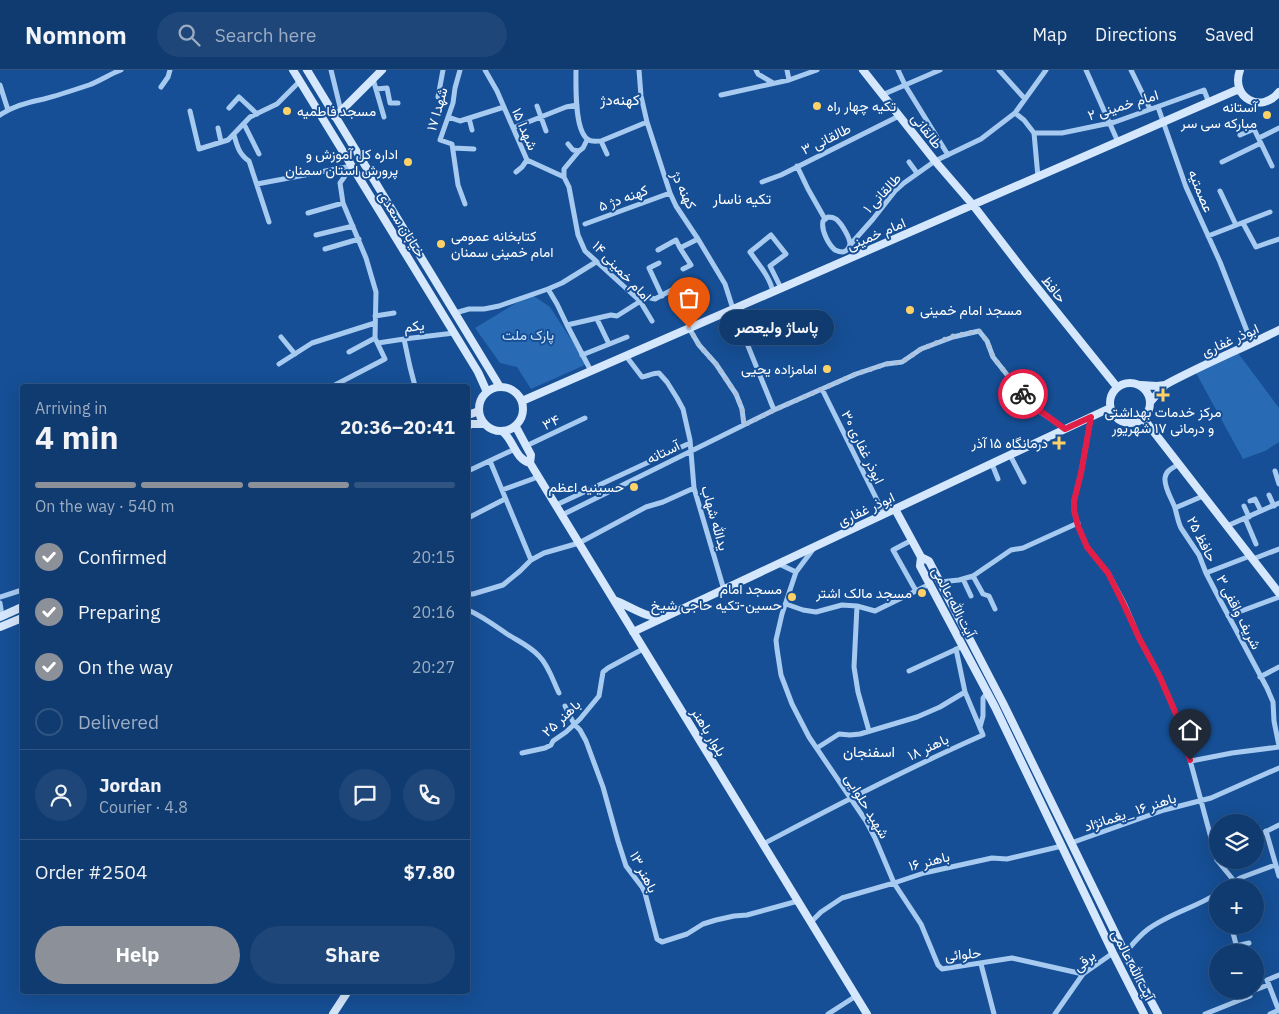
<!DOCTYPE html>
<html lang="en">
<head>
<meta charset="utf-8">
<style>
  :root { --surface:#103b70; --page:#1e4678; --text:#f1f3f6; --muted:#9cadc3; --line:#305583; --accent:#8c9099 }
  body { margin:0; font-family:"IBM Plex Sans",Vazirmatn,sans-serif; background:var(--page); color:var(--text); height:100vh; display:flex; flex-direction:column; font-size:19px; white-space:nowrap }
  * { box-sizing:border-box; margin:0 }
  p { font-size:16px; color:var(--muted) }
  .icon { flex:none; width:28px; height:28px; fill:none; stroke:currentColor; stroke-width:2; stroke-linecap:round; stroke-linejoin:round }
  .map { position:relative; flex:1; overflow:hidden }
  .panel { position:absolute; left:20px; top:314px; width:450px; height:610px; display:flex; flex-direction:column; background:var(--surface); border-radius:5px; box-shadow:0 5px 20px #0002,0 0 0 1px var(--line) }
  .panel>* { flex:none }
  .buttons { position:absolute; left:1209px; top:744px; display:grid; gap:10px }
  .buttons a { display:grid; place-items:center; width:55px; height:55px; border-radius:50%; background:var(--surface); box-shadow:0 5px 20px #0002,0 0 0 1px var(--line); font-size:25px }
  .pin { position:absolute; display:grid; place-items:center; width:42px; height:42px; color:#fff; margin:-51px -21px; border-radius:50% 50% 50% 0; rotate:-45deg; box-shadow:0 0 5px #0007 }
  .pin .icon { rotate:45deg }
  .courier { position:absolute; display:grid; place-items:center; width:50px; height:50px; margin:-25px; border:4px solid #e11d48; border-radius:50%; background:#fff; color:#222; box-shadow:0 1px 6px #0007 }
  .bubble { position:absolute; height:35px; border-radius:18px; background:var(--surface); box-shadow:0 5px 20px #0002,0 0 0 1px var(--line); font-size:16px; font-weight:700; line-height:35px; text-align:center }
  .summary em { font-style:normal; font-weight:700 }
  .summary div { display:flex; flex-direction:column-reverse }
  .summary { display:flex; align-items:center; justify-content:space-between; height:85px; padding:0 15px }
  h1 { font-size:32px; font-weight:700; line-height:38px }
  .bar { display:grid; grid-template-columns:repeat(4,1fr); gap:8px 5px; align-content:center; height:60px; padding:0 15px }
  .bar i { height:6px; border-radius:4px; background:var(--line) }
  .bar .current { background:var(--accent) }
  .bar p { grid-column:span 4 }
  .line { display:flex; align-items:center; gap:12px; padding:0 15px; border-top:1px solid var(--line) }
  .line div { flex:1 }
  .round { display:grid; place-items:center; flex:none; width:52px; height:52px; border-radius:26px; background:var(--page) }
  ol { padding:0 15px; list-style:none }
  li { display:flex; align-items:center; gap:15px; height:55px }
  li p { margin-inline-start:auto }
  li .icon { padding:5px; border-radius:50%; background:var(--accent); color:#fff; stroke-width:4 }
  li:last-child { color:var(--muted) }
  li i { width:28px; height:28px; border:2px solid var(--line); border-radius:50% }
  .action { display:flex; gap:10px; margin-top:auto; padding:10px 15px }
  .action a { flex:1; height:58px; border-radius:30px; background:var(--accent); color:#fff; font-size:20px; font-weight:700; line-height:58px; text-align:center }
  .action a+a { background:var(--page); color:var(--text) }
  header { display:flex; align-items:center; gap:30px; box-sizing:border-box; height:70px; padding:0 25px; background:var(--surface); border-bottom:1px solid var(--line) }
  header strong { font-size:24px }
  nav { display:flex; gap:28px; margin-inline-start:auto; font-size:18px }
  .search { width:350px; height:45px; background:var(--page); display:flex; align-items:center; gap:12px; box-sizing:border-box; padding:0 18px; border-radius:28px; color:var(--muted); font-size:19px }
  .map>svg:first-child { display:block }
  .green { fill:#296ab4 }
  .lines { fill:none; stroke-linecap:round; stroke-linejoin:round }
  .street { stroke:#a7caf1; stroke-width:5 }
  .secondary { stroke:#d5e7fc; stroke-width:8 }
  .done { stroke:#adc1da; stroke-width:5; stroke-dasharray:0 9 }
  .route { stroke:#e11d48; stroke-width:6 }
  .poi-dot { fill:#ffd167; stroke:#164f95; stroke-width:2 }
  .labels { text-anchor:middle; stroke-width:4; stroke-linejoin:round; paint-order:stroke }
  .street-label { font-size:14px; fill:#fff; stroke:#164f95 }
  .poi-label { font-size:14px; fill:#fff; stroke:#164f95; text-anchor:end }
  .park-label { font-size:14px; fill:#cee4fc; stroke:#164f95 }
  .neighbourhood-label { font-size:15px; fill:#fff; stroke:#164f95 }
</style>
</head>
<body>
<header>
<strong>Nomnom</strong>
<div class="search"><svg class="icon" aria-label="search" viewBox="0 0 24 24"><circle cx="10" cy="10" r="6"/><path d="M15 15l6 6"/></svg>Search here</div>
<nav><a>Map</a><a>Directions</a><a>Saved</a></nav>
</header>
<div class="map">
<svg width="1279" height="944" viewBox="0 0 1279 944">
  <rect width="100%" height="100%" fill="#164f95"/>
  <path class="green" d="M531,224L550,237L587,294L531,319L517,297L500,293L475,258Z
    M1238,283L1279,338V372L1265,381L1243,389L1196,303Z"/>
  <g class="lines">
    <path class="street" d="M331,0L341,41
      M460,0L455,18L453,33L440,70L452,74L458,115L465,134
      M485,0L497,21L527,90L564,107L569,117L578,165L585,181L640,231L652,251
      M576,0C576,15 574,63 589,70C592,72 597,71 601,71L647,52
      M639,0L641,26L647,52L670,123L676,136L698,169L725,214L733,239L774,340
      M756,0L758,4L773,13
      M787,0L789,10
      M898,0L905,15L948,85
      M999,0L1025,29
      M1086,0L1118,72
      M1131,0L1150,39
      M373,9L384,47
      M0,15L8,40
      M161,17L168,7L170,0
      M376,19L387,18L390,33H398
      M721,25L789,10L817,0
      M882,25L940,0
      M438,27L443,0
      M537,36L546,61
      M1158,37L1186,117L1220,192L1252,274
      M229,38L239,27L257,44
      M190,41L199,79L228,70L250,47L277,34L300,11
      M1015,43L1024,50L1034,63
      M0,45C13,36 28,32 44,29C59,25 74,20 89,15C100,11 110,4 121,0
      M448,47L460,51L504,37
      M469,48L472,60
      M244,54L259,84
      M218,58L221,72
      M513,58L566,37L577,35
      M1034,63H1062L1115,52L1204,20L1209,33
      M1034,63L1038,107
      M234,65C237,76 239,84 249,91L269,152
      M1240,65L1254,59L1272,96
      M1259,68L1279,58
      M601,71L607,84
      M568,74L573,80L579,81L583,78L587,70
      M453,78L474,79
      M909,92L917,103
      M1222,92L1261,73
      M797,96L808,119L825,149
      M516,102L522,97L527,90
      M564,107V99L579,81
      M762,112L781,105L899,46
      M257,114L352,96
      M1220,121L1236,155
      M308,143L343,133
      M828,147C832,147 833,147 836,149C841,153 853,171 849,177C848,180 846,181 843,182C841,182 837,181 835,180C828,174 821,160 823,151Z
      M1243,153L1256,177L1279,169
      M585,154L670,123
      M316,165L353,156
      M1208,166L1270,142
      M850,175L873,149L895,121L904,113L935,91L981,69L1015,43L1046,0
      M680,178L691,195L683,199
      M325,179L359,169
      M658,180L676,170L680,178L698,169
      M659,193L649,198L662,226
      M773,222C770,207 759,195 750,182L771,165L786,184L770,196L781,218
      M455,243L469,239H484L499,236L548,219
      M375,246L394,243
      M597,249L609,274
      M567,255L611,245L617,246L647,227L655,229L681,215
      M689,258L699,275L716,294L736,324L742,339L744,355
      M281,267L295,284
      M404,269L410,297L415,316
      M378,273L404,269L454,263
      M349,282L375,268
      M582,285L627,267
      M626,286L642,307C648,306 653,303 659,303L667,312L677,328L683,339L690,370L694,418L724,520
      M279,294L312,273L375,253
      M591,301L567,255L557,234L548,219L562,213L596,192
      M333,316L385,289L375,268L376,222L366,188L343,133L340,113L352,96
      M822,319L884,444
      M1091,347L1081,403L1074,431V440L1078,456L1087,477L1108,503L1125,535L1139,568L1159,605L1180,653L1217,790L1235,812
      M526,376L585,348
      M1010,385L1024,412
      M490,391L531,490
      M992,394L998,409
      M1179,394C1173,398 1166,400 1165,408C1164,418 1172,429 1175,438C1177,445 1178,452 1181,458L1199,485L1206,503L1220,530L1267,618L1273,632L1274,651L1279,676
      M468,401L515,379
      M1275,401L1279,414
      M502,420L538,407
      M1269,425L1274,436
      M1250,431L1255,429L1261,441
      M556,435L690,373
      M1244,436L1249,447
      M1175,438L1203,426
      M562,445L774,340L856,304L886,294L902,292L921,279L953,267L979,261L987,271L993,287L1024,326L1039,341L1065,359
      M468,448L505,429
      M1245,448L1256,474
      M1227,456L1279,433
      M912,470L893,480L916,521
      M814,478L796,502L782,544L776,570L777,579L781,605L792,634L809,667L866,751L875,768L894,813L921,854L938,895L942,899L1012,888L1083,904
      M1253,489L1279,479
      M779,494L796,502
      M1206,503L1250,486
      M973,506L983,524L989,526L995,539
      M963,509L971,526
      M940,512L959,510L973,506L1011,480L1023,478L1078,453
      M468,524H473L503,515L520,501L531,490L544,483L579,473L646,437L663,432L694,418
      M0,527L22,520
      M0,533L2,546
      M786,534L803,540L816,542L842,535L857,536L875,541L930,514
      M857,536L854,597L858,622L869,661
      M468,540C482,546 494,555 507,564C518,571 530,576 539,586C549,596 553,611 559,623
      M1228,546L1279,527
      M909,601L959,578
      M1260,607L1279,597
      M565,636L574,654L580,660L586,671L603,717L618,771L626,796L642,817L645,823L657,869L662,872L687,864L703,854L716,850L734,846L747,845L798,831
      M980,657L983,646V628L987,623
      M817,678L839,664L850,665L860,664L917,647L940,637L965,622L956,579
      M522,683L545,678L551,675L553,671L566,662L580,649L599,626L603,602L608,598L643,579
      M1191,691L1232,683L1279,677
      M1266,761L1279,806
      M1255,767L1279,755
      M1071,773L1164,740L1211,728L1279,698
      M763,774C836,736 908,698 983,665L965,622
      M1226,818L1240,808L1275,795
      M811,852L821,842L842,828L894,813L924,803L992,788L1007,789L1062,776
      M1231,855L1238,882
      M1236,876L1249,873
      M1125,883C1132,875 1138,867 1147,860C1168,844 1195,838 1218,823
      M981,894L994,944
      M1279,905L1267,910L1279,941
      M1255,920L1268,915
      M828,944L856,926
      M1055,944L1083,904L1113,883
      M1205,944L1250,926L1248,920
      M1270,944L1279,940"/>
    <path class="secondary" d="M293,0L478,302L487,322
      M307,0L500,317
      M863,0L935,91L973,135L1027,205L1117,317
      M1240,0C1230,27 1261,45 1279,22
      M335,47L382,0
      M1110 333a20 20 0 1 1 40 0a20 20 0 1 1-40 0Z
      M1141,315L1157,316L1165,315L1151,331
      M1165,315C1202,295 1241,279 1279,260
      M479 339a22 22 0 1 1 44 0a22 22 0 1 1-44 0Z
      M522,331L1239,19
      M468,345L479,341
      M1143,348L1279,523
      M468,356L471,354H484
      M516,357L531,385L530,393
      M503,362C514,371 515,389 530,393
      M530,393L867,944
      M895,439L921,487L920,496L995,637L1113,883L1144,944
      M921,487L929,491L940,512L1003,633L1125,883L1158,944
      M614,530C630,536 644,547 662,548
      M0,547L22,537
      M0,557L22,548
      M633,562L1110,338
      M333,944L348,921"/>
  </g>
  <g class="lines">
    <path class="done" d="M689,258L699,275L716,294L736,324L742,339L744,355L774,340L856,304L886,294L902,292L921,279L953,266L979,261L987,271L993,287L1023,324"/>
    <path class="route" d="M1023,324L1039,340L1065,359L1091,347L1081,403L1074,431V440L1078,456L1087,477L1108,503L1124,535L1139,568L1159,605L1180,653L1190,690"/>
  </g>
  <g class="poi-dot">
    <circle cx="817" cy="36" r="5"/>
    <circle cx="287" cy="41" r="5"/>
    <circle cx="1267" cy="45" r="5"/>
    <circle cx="408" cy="92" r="5"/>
    <circle cx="441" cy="174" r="5"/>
    <circle cx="910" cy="240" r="5"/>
    <circle cx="827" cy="299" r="5"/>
    <path d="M1160.5 317.5h5v5h5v5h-5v5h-5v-5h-5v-5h5z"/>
    <path d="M1056.5 365.5h5v5h5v5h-5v5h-5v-5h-5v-5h5z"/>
    <circle cx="634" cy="417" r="5"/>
    <circle cx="922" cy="523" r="5"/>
    <circle cx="792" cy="527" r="5"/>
  </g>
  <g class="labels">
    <g class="street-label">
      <text transform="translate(1123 35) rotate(-17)" y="5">امام خمینی ۲</text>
      <text transform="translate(437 39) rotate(-74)" y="5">شهدا ۱۷</text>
      <text transform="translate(525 59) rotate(67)" y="5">شهدا ۱۵</text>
      <text transform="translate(927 61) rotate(52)" y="5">طالقانی</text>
      <text transform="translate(826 69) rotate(-26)" y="5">طالقانی ۳</text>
      <text transform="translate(684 120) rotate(65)" y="5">کهنه دژ</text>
      <text transform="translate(1201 121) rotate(68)" y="5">عصمتیه</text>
      <text transform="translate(882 123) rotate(-47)" y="5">طالقانی ۱</text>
      <text transform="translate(623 128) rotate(-20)" y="5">کهنه دژ ۵</text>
      <text transform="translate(402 154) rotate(58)" y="5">خیابان سعدی</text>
      <text transform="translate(876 164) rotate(-23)" y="5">امام خمینی</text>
      <text transform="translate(622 201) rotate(46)" y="5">امام خمینی ۱۴</text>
      <text transform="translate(1054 219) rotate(51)" y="5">حافظ</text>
      <text transform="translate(414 256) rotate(-7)" y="5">یکم</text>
      <text transform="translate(1230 270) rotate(-24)" y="5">ابوذر غفاری</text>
      <text transform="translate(551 352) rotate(-25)" y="5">۳۴</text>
      <text transform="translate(863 377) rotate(64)" y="5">ابوذر غفاری ۳۰</text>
      <text transform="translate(663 382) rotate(-26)" y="5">آستانه</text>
      <text transform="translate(866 439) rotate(-25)" y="5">ابوذر غفاری</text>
      <text transform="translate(715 448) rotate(74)" y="5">یدالله شهاب</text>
      <text transform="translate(1202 469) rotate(63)" y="5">حافظ ۲۵</text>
      <text transform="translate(954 532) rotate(62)" y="5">آیت الله عالمی</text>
      <text transform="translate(1239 542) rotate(63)" y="5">شریف واقفی ۳</text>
      <text transform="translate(561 648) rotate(-43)" y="5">باهنر ۲۵</text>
      <text transform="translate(709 662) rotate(59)" y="5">بلوار باهنر</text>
      <text transform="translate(928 677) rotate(-25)" y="5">باهنر ۱۸</text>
      <text transform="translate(867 736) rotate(59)" y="5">شهید حلوایی</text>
      <text transform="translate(1130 742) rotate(-18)" y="5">باهنر ۱۶ _یغمانژاد</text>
      <text transform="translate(929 791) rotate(-14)" y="5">باهنر ۱۶</text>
      <text transform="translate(644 802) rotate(63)" y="5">باهنر ۱۳</text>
      <text transform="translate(963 884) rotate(-5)" y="5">حلوائی</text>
      <text transform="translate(1084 891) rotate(-40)" y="5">برقی</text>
      <text transform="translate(1133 895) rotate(63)" y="5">آیت الله عالمی</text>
    </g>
    <g class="poi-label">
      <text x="827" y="41" text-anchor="start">تکیه چهار راه</text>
      <text x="1257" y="42">آستانه<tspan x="1257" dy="16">مبارکه سی سر</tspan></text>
      <text x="297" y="46" text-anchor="start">مسجد فاطمیه</text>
      <text x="398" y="89">اداره کل آموزش و<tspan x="398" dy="16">پرورش استان سمنان</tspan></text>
      <text x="451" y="171" text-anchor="start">کتابخانه عمومی<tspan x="451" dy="16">امام خمینی سمنان</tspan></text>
      <text x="920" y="245" text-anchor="start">مسجد امام خمینی</text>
      <text x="817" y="304">امامزاده یحیی</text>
      <text x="1163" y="347" text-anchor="middle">مرکز خدمات بهداشتی<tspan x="1163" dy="16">و درمانی ۱۷ شهریور</tspan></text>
      <text x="1048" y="378">درمانگاه ۱۵ آذر</text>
      <text x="624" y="422">حسینیه اعظم</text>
      <text x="782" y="524">مسجد امام<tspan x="782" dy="16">حسین-تکیه حاجی شیخ</tspan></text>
      <text x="912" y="528">مسجد مالک اشتر</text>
    </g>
    <g class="park-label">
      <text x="528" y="270">پارک ملت</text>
    </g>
    <g class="neighbourhood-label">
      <text x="620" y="35">کهنه‌دژ</text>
      <text x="742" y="134">تکیه ناسار</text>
      <text x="869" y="687">اسفنجان</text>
    </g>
  </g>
</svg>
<div class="buttons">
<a><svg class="icon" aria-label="layers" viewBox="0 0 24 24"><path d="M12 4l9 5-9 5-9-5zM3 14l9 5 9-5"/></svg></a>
<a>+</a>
<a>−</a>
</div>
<div class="pin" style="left:689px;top:258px;background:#ea580c"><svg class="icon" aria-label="bag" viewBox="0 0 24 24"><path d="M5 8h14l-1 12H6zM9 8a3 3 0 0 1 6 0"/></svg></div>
<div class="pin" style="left:1190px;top:690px;background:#1f2937"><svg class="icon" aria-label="home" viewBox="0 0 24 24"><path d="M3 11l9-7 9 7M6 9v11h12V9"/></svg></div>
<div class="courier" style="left:1023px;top:324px"><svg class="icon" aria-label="bike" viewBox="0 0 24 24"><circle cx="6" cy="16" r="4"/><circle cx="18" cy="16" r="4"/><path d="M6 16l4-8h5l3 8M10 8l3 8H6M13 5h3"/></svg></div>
<div class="bubble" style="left:719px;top:240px;width:115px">پاساژ ولیعصر</div>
<section class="panel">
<div class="summary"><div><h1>4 min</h1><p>Arriving in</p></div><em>20:36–20:41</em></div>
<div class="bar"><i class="current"></i><i class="current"></i><i class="current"></i><i></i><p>On the way · 540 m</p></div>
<ol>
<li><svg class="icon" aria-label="check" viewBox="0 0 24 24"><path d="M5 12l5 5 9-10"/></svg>Confirmed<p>20:15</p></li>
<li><svg class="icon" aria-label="check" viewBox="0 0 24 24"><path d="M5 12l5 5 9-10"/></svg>Preparing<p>20:16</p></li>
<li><svg class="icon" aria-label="check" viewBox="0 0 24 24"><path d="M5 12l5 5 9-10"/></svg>On the way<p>20:27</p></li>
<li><i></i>Delivered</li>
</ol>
<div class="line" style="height:90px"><a class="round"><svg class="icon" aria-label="person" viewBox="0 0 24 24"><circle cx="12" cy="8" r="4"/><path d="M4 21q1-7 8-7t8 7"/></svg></a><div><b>Jordan</b><p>Courier · 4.8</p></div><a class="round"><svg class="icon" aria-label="chat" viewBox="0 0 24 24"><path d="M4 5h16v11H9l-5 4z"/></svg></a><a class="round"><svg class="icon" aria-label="phone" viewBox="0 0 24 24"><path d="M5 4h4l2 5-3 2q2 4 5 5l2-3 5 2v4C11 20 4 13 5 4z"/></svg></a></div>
<div class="line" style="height:65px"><div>Order #2504</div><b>$7.80</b></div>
<div class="action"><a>Help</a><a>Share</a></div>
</section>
</div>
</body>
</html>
